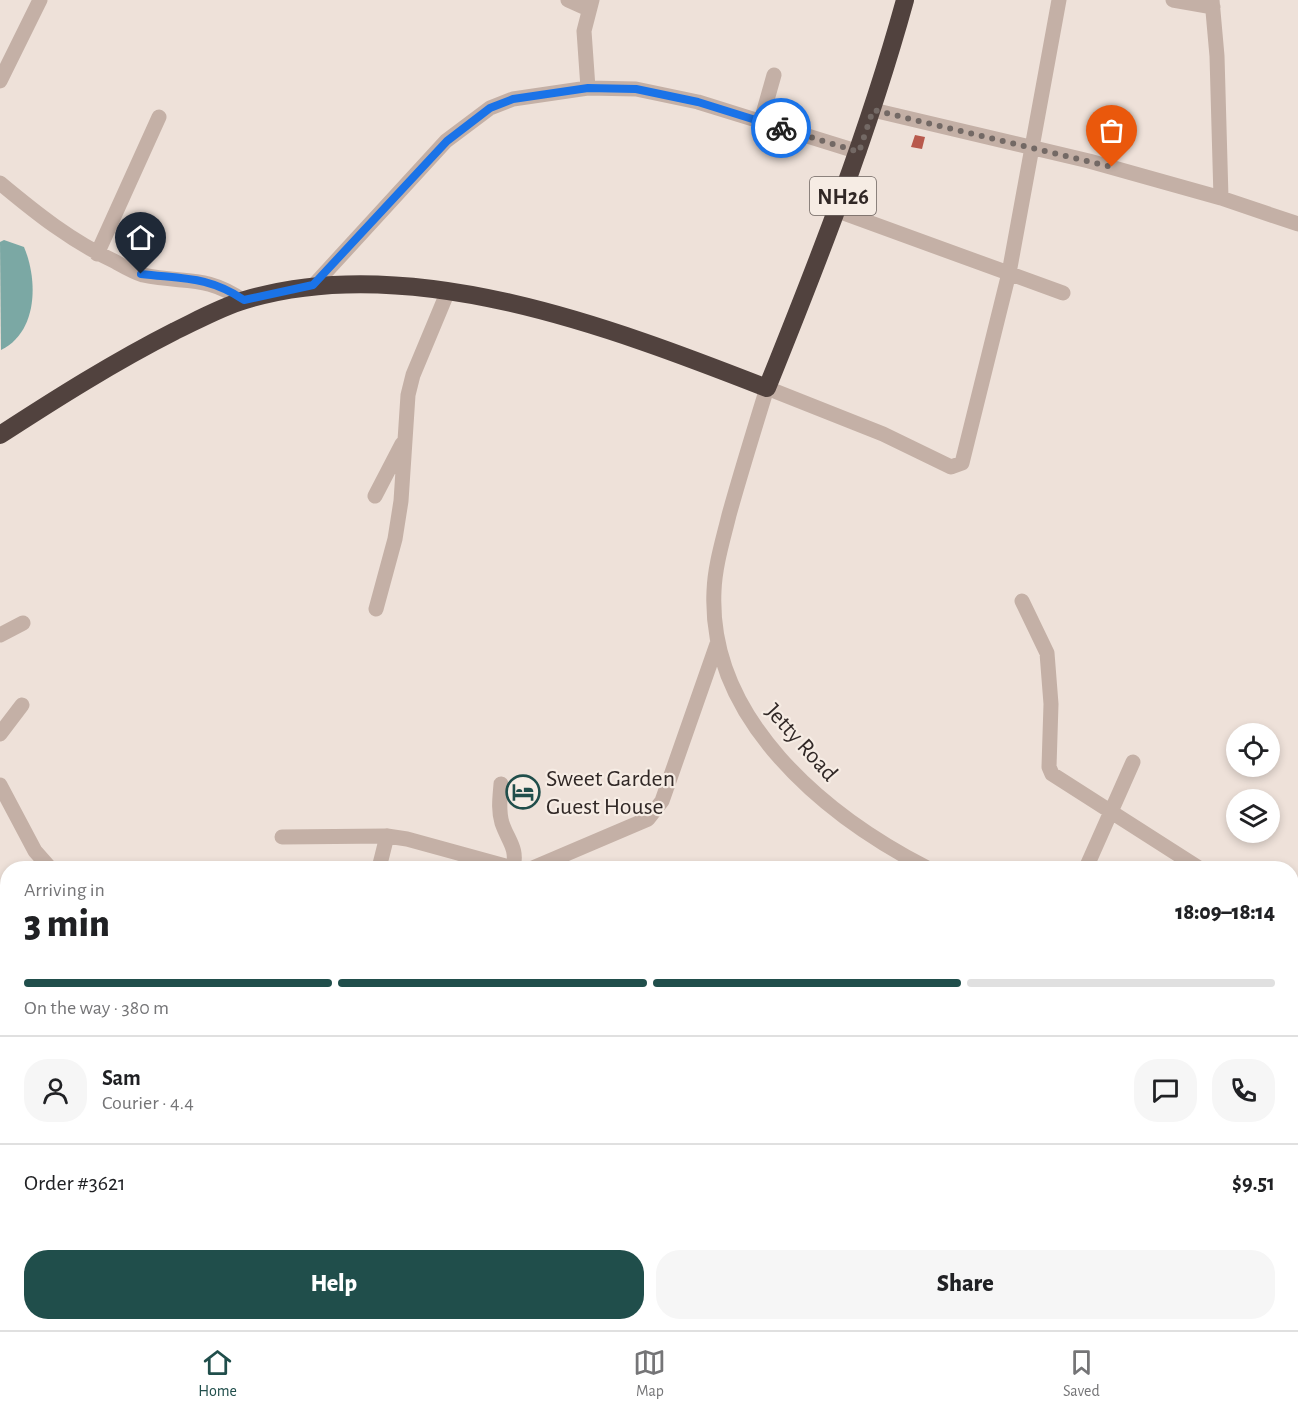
<!DOCTYPE html>
<html lang="en">
<head>
<meta charset="utf-8">
<style>
  :root { --surface:#fff; --page:#f6f6f6; --text:#202124; --muted:#757577; --line:#e0e0e0; --accent:#204e4b }
  body { margin:0; font-family:"Alegreya Sans",sans-serif; background:var(--page); color:var(--text); height:100vh; display:flex; flex-direction:column; font-size:22px; white-space:nowrap }
  * { box-sizing:border-box; margin:0 }
  p { font-size:20px; color:var(--muted) }
  .icon { flex:none; width:33px; height:33px; fill:none; stroke:currentColor; stroke-width:2; stroke-linecap:round; stroke-linejoin:round }
  .map { position:relative; flex:1; overflow:hidden }
  .drawer { position:absolute; left:0px; top:861px; width:1299px; height:470px; display:flex; flex-direction:column; background:var(--surface); border-radius:24px 24px 0 0; box-shadow:0 3px 9px #0003 }
  .drawer>* { flex:none }
  .buttons { position:absolute; left:1226px; top:723px; display:grid; gap:12px }
  .buttons a { display:grid; place-items:center; width:54px; height:54px; border-radius:50%; background:var(--surface); box-shadow:0 3px 9px #0003; font-size:30px }
  .pin { position:absolute; display:grid; place-items:center; width:51px; height:51px; color:#fff; margin:-62px -26px; border-radius:50% 50% 50% 0; rotate:-45deg; box-shadow:0 0 6px #0007 }
  .pin .icon { rotate:45deg }
  .courier { position:absolute; display:grid; place-items:center; width:60px; height:60px; margin:-30px; border:4px solid #1a73e8; border-radius:50%; background:#fff; color:#222; box-shadow:0 2px 8px #0007 }
  .head em { font-style:normal; font-weight:800 }
  .head div { display:flex; flex-direction:column-reverse }
  .head { display:flex; align-items:center; justify-content:space-between; height:102px; padding:0 24px }
  h1 { font-size:39px; font-weight:800; line-height:45px }
  .bar { display:grid; grid-template-columns:repeat(4,1fr); gap:9px 6px; align-content:center; height:72px; padding:0 24px }
  .bar i { height:8px; border-radius:4px; background:var(--line) }
  .bar .on { background:var(--accent) }
  .bar p { grid-column:span 4 }
  .line { display:flex; align-items:center; gap:15px; padding:0 24px; border-top:2px solid var(--line) }
  .line div { flex:1 }
  .round { display:grid; place-items:center; flex:none; width:63px; height:63px; border-radius:24px; background:var(--page) }
  .primary-button { display:flex; gap:12px; margin-top:auto; padding:12px 24px }
  .primary-button a { flex:1; height:69px; border-radius:24px; background:var(--accent); color:#fff; font-size:24px; font-weight:800; line-height:69px; text-align:center }
  .primary-button a+a { background:var(--page); color:var(--text) }
  .dock { display:flex; justify-content:space-around; align-items:center; height:84px; border-top:2px solid var(--line); background:var(--surface); font-size:16px; color:var(--muted) }
  .dock a { display:grid; justify-items:center; gap:3px }
  .dock .on { color:var(--accent) }
  .map>svg:first-child { display:block }
  .water { fill:#7ba8a4 }
  .building { fill:#b8594c }
  .lines { fill:none; stroke-linecap:round; stroke-linejoin:round }
  .path { stroke:#b09a91; stroke-width:2; stroke-dasharray:3 3; stroke-linecap:butt }
  .minor { stroke:#c4b0a6; stroke-width:15 }
  .highway { stroke:#51423e; stroke-width:18 }
  .done { stroke:#736965; stroke-width:6; stroke-dasharray:0 10.8 }
  .route { stroke:#1a73e8; stroke-width:8 }
  .labels { text-anchor:middle; stroke-width:4.5; stroke-linejoin:round; paint-order:stroke }
  .shield { fill:#f6ece4; stroke:#6c635f; stroke-width:1.5 }
  .shield-label { font-size:22px; font-weight:bold; fill:#312826 }
  .street-label { font-size:24px; fill:#312826; stroke:#f6ece4 }
  .poi-label { font-size:24px; fill:#312826; stroke:#f6ece4; text-anchor:start }
</style>
</head>
<body>
<div class="map">
<svg width="1298" height="1330" viewBox="0 0 1298 1330">
  <rect width="100%" height="100%" fill="#eee1d9"/>
  <path class="water" d="M4,240L24,247C38,280 38,332 1,350L0,242Z"/>
  <path class="building" d="M915,135L925,137L922,149L911,147Z"/>
  <g class="lines">
    <path class="path" d="M0,1307L8,1298"/>
    <path class="minor" d="M568,0L588,9
      M1173,0L1213,7
      M1212,0L1217,56L1221,198
      M0,81L40,0
      M588,88L584,31L592,0
      M873,110L1089,161L1221,198L1298,224
      M761,121L774,75
      M0,183C36,213 71,241 114,261C123,266 133,272 143,275C185,284 205,274 244,301
      M838,211L1063,293
      M97,254L159,117
      M313,286L446,141L490,108L513,99L588,88L636,89L698,102L859,152
      M375,496L402,444
      M1022,601L1047,653L1051,704L1049,767L1052,774L1199,868
      M376,609L395,539L401,501L408,395L413,375L448,291
      M0,635L23,623
      M0,734L22,705
      M501,784C500,797 498,810 502,823C508,841 518,848 513,868
      M0,785L35,851L50,868
      M282,837L387,836L407,839L513,868
      M379,868L387,836
      M533,868L648,819L662,801L717,644
      M927,868C824,815 708,719 714,591C715,565 723,540 729,515C741,472 754,430 767,388L883,434L951,467L962,463L1009,273L1059,0
      M1086,868L1133,762
      M1292,997L1298,999
      M625,1323L636,1330
      M908,1323L909,1330
      M173,1330L176,1323
      M648,1330L649,1323
      M990,1330L1048,1323"/>
    <path class="highway" d="M0,435C57,398 114,362 175,331C198,320 221,307 245,300C410,250 613,328 767,388C819,259 868,134 905,0"/>
  </g>
  <g class="lines">
    <path class="done" d="M781,128L859,152L873,110L1112,167"/>
    <path class="route" d="M141,274C182,279 208,276 244,300L313,285L447,141L490,108L513,99L588,88L636,89L698,102L781,128"/>
  </g>
  <defs>
    <symbol id="hotel-ring" viewBox="-11 -11 22 22"><circle r="9.5" fill="#f6ece4" stroke="#204e4b" stroke-width="1.5"/><path d="M-6-4.5h1.5V1H6V5H4.5V3h-9V5H-6ZM-4 0a1.8 1.8 0 1 1 3.6 0ZM.5 0V-2.5h3Q6-2.5 6 0Z" fill="#204e4b"/></symbol>
  </defs>
  <g fill-rule="evenodd">
    <use href="#hotel-ring" x="504" y="773" width="38" height="38"/>
  </g>
  <g class="labels">
    <rect class="shield" x="810" y="177" width="66" height="38" rx="4.5"/>
    <g class="shield-label">
      <text x="843" y="204">NH26</text>
    </g>
    <g class="street-label">
      <text transform="translate(802 742) rotate(48)" y="8">Jetty Road</text>
    </g>
    <g class="poi-label">
      <text x="546" y="786">Sweet Garden<tspan x="546" dy="28">Guest House</tspan></text>
    </g>
  </g>
</svg>
<div class="buttons">
<a><svg class="icon" aria-label="locate" viewBox="0 0 24 24"><circle cx="12" cy="12" r="6"/><path d="M12 2v4M12 18v4M2 12h4M18 12h4"/></svg></a>
<a><svg class="icon" aria-label="layers" viewBox="0 0 24 24"><path d="M12 4l9 5-9 5-9-5zM3 14l9 5 9-5"/></svg></a>
</div>
<div class="pin" style="left:1112px;top:167px;background:#ea580c"><svg class="icon" aria-label="bag" viewBox="0 0 24 24"><path d="M5 8h14l-1 12H6zM9 8a3 3 0 0 1 6 0"/></svg></div>
<div class="pin" style="left:141px;top:274px;background:#1f2937"><svg class="icon" aria-label="home" viewBox="0 0 24 24"><path d="M3 11l9-7 9 7M6 9v11h12V9"/></svg></div>
<div class="courier" style="left:781px;top:128px"><svg class="icon" aria-label="bike" viewBox="0 0 24 24"><circle cx="6" cy="16" r="4"/><circle cx="18" cy="16" r="4"/><path d="M6 16l4-8h5l3 8M10 8l3 8H6M13 5h3"/></svg></div>
<section class="drawer">
<div class="head"><div><h1>3 min</h1><p>Arriving in</p></div><em>18:09–18:14</em></div>
<div class="bar"><i class="on"></i><i class="on"></i><i class="on"></i><i></i><p>On the way · 380 m</p></div>
<div class="line" style="height:108px"><a class="round"><svg class="icon" aria-label="person" viewBox="0 0 24 24"><circle cx="12" cy="8" r="4"/><path d="M4 21q1-7 8-7t8 7"/></svg></a><div><b>Sam</b><p>Courier · 4.4</p></div><a class="round"><svg class="icon" aria-label="chat" viewBox="0 0 24 24"><path d="M4 5h16v11H9l-5 4z"/></svg></a><a class="round"><svg class="icon" aria-label="phone" viewBox="0 0 24 24"><path d="M5 4h4l2 5-3 2q2 4 5 5l2-3 5 2v4C11 20 4 13 5 4z"/></svg></a></div>
<div class="line" style="height:78px"><div>Order #3621</div><b>$9.51</b></div>
<div class="primary-button"><a>Help</a><a>Share</a></div>
</section>
</div>
<nav class="dock">
<a class="on"><svg class="icon" aria-label="home" viewBox="0 0 24 24"><path d="M3 11l9-7 9 7M6 9v11h12V9"/></svg>Home</a>
<a><svg class="icon" aria-label="map" viewBox="0 0 24 24"><path d="M3 6l6-2 6 2 6-2v14l-6 2-6-2-6 2zM9 4v14M15 6v14"/></svg>Map</a>
<a><svg class="icon" aria-label="saved" viewBox="0 0 24 24"><path d="M7 4h10v16l-5-4-5 4z"/></svg>Saved</a>
</nav>
</body>
</html>
